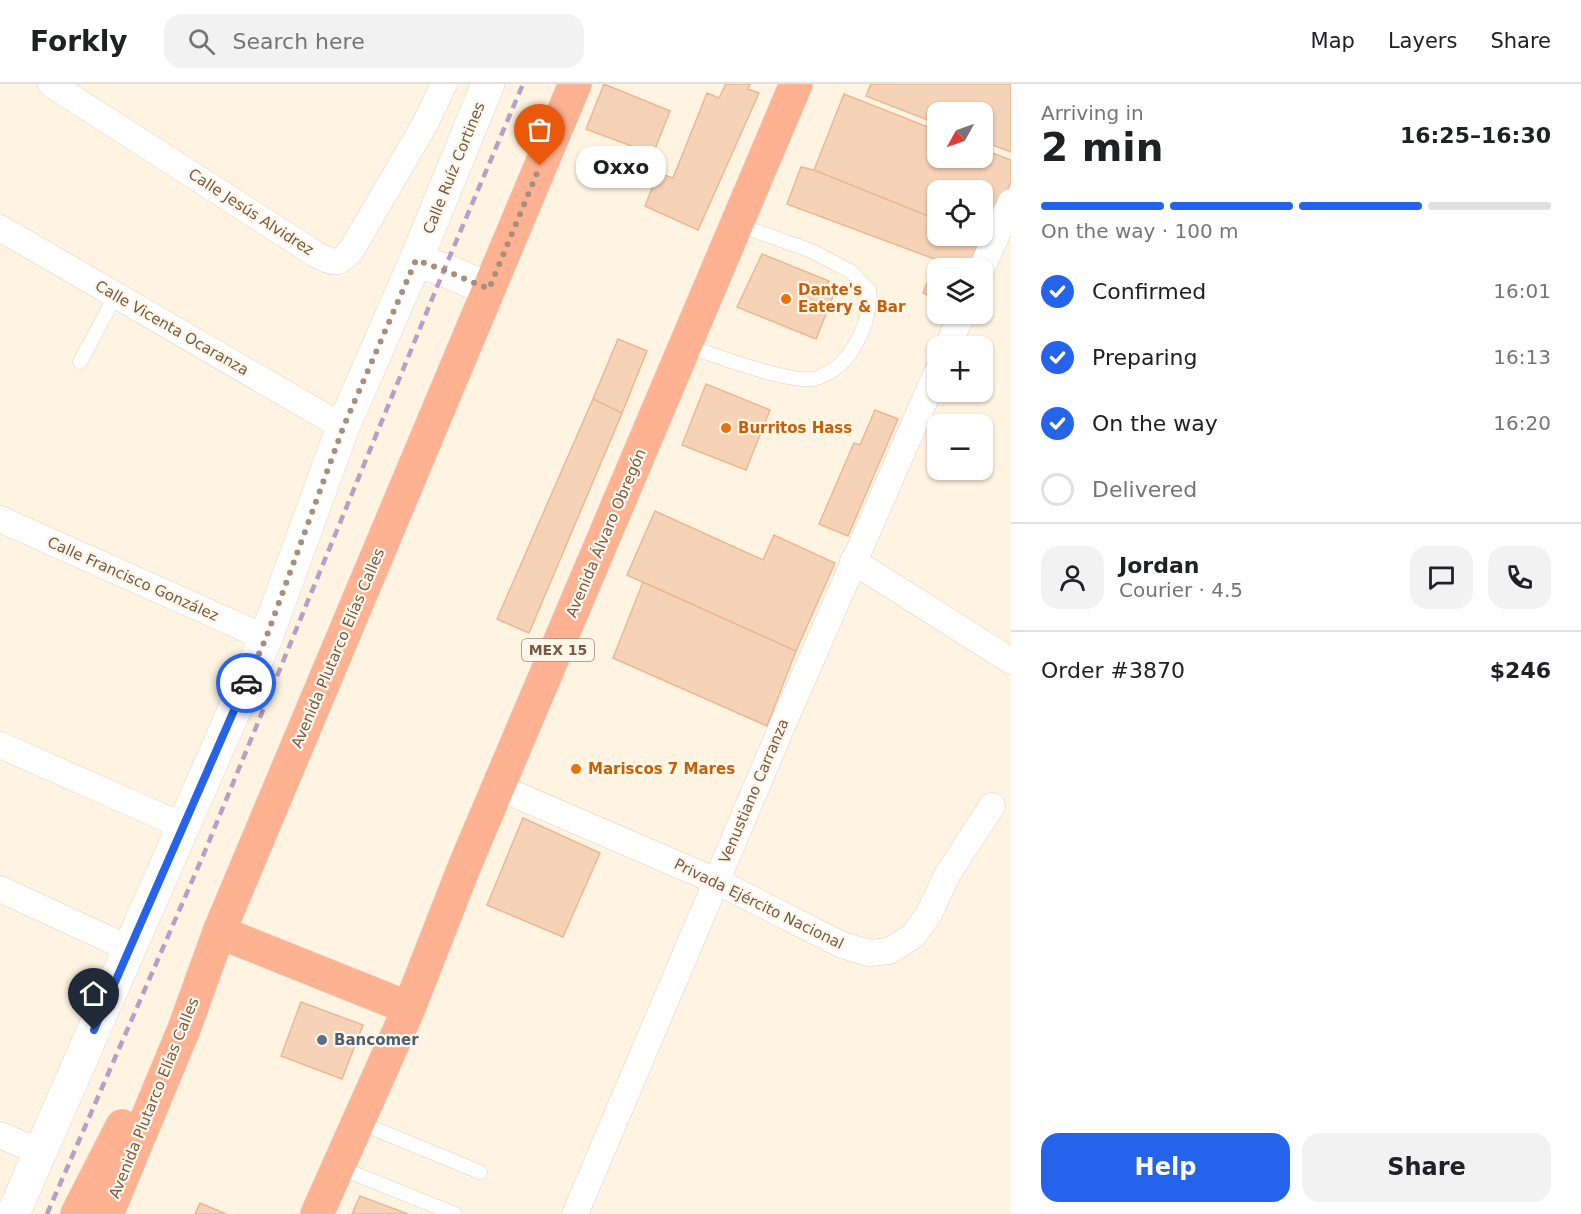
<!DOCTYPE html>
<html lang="en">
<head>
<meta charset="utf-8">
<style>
  :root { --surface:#fff; --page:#f2f2f2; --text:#202124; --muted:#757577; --line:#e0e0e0; --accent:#2563eb }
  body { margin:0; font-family:"DejaVu Sans",sans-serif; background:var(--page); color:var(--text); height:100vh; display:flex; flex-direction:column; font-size:22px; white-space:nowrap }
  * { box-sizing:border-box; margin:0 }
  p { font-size:20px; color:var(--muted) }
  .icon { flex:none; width:33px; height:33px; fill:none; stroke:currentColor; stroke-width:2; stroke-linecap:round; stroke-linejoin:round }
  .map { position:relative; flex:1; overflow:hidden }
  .details { display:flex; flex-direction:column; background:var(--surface); width:570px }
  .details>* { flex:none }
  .needle { width:39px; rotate:230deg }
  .fabs { position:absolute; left:927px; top:18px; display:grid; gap:12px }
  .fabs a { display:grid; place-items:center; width:66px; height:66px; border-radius:12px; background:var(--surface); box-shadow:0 2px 4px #0004; font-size:30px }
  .pin { position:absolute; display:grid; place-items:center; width:51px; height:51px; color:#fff; margin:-62px -26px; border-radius:50% 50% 50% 0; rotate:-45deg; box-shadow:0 0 6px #0007 }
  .pin .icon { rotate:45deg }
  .courier { position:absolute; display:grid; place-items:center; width:60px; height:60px; margin:-30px; border:4px solid #2563eb; border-radius:50%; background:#fff; color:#222; box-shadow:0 2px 8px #0007 }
  .bubble { position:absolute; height:42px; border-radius:18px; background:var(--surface); box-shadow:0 2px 4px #0004; font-size:20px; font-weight:600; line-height:42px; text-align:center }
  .head em { font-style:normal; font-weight:600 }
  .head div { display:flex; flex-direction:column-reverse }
  .head { display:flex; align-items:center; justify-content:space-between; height:102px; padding:0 30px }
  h1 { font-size:39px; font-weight:600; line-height:45px }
  .bar { display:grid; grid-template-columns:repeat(4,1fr); gap:9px 6px; align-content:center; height:72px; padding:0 30px }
  .bar i { height:8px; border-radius:4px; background:var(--line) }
  .bar .current { background:var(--accent) }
  .bar p { grid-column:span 4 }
  .line { display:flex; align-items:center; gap:15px; padding:0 30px; border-top:2px solid var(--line) }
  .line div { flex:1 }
  .round { display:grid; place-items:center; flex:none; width:63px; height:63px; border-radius:18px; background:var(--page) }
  ol { padding:0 30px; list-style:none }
  li { display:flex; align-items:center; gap:18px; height:66px }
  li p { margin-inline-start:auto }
  li .icon { padding:6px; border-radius:50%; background:var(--accent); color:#fff; stroke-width:4 }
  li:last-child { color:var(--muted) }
  li i { width:33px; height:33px; border:3px solid var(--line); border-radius:50% }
  .action { display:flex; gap:12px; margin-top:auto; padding:12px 30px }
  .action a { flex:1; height:69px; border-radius:18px; background:var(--accent); color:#fff; font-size:24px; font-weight:600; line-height:69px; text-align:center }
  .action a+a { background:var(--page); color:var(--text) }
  header { display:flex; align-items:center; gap:36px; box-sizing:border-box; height:84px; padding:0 30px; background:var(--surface); border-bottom:2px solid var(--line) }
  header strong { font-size:28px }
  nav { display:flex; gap:33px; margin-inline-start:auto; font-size:21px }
  .search { width:420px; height:54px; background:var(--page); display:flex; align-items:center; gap:15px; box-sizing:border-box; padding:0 21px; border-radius:18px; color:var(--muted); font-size:22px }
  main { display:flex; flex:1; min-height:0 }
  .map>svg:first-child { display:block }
  .building { fill:#f6d2b6; stroke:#eab895; stroke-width:1.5 }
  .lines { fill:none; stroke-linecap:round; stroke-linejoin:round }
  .lane-casing { stroke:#e3d0bc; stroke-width:15 }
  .street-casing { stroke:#e3d0bc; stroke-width:27 }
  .secondary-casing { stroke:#ebd3bc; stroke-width:34 }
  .highway-casing { stroke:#dfd7d3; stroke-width:34 }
  .lane { stroke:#fff; stroke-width:14 }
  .street { stroke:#fff; stroke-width:26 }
  .secondary { stroke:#fff; stroke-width:33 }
  .highway { stroke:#feb292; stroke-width:33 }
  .rail { stroke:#b69fc8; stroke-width:4.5; stroke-dasharray:9 6; stroke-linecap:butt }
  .done { stroke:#a78f7c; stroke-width:6; stroke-dasharray:0 10.8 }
  .route { stroke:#2563eb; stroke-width:8 }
  .food-dot { fill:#e8710a; stroke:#fff7e9; stroke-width:2 }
  .service-dot { fill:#5c6f8a; stroke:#fff7e9; stroke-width:2 }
  .labels { text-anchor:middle; stroke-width:4.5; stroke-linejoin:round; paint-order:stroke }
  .shield { fill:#fff7e9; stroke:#a08877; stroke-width:1.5 }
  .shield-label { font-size:14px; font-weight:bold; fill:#785946 }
  .street-label { font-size:15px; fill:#785946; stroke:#fff7e9 }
  .food-label { font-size:15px; font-weight:bold; fill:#c56008; stroke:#fff7e9; text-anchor:start }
  .service-label { font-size:15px; font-weight:bold; fill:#4e5e75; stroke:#fff7e9; text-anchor:start }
</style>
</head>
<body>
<header>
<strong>Forkly</strong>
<div class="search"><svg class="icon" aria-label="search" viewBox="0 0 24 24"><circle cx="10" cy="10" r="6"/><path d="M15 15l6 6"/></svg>Search here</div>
<nav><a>Map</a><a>Layers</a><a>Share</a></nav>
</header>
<main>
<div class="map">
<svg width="1011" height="1130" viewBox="0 0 1011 1130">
  <rect width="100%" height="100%" fill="#fef4e1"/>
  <path class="building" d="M604,0L670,27L653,70L586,45Z
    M726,0H750L748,5L759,9L698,146L645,122L658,89L673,94L707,9L719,14Z
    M871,0H1011V68L982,57V28H938V40L866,12Z
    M844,10L938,47V74H982V65L1011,76V98L986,155L976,152H982V106H938V136L814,86Z
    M801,83L814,86L938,136V152H976L982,154L967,184H938V216L923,209L937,176L787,120Z
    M762,170L829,197L826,203L835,207L816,255L737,223Z
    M618,255L647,267L622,329L593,315Z
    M706,300L770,326L746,386L682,361Z
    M593,315L622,329L529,549L497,535Z
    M875,326L898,335L848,452L819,440L854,359L860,361Z
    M655,427L763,476L774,451L835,479L796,567L627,491Z
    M643,498L796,567L767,642L613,574Z
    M523,734L600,769L563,853L487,821Z
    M301,918L363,941L342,995L281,972Z
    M360,1112L408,1130H352Z
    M200,1119L226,1130H195Z"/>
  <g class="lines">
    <defs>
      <path id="lane" d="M685,261C711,270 794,302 817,294C831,289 844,279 852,266C864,248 870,228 869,206L850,187L812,167L736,140
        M80,278L116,211
        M358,1038L480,1088
        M338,1083L455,1130"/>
      <path id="street" d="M51,0L317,171C333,180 340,181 352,165L425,40L444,0
        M0,144L343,343
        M982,184L1011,118
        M948,262L962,230
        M0,435L266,554
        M853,477L1011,577
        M0,661L183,742
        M498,703L716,797L842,861L869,869L889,867L913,852L929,830L947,791L992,722
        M0,805L130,865
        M0,1051L40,1068
        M575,1130L784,638L938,286"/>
      <path id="secondary" d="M416,176L444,186L489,205
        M13,1130L266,554L343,343L416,176L488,0"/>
      <path id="highway" d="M219,848L409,924
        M77,1130L122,1042
        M107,1130L184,945L219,848L575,0
        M317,1130L409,924L465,781L796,0"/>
    </defs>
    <use href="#lane" class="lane-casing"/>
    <use href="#street" class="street-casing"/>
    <use href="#secondary" class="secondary-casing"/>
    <use href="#highway" class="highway-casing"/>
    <use href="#lane" class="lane"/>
    <use href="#street" class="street"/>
    <use href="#secondary" class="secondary"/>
    <use href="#highway" class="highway"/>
    <path class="rail" d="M47,1130L203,772L444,186L523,0"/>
  </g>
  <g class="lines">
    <path class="done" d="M246,599L266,554L343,344L416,176L444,186L489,205L540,82"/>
    <path class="route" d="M94,946L246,599"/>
  </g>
  <g class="food-dot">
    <circle cx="786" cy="215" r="6"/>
    <circle cx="726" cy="344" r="6"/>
    <circle cx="576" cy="685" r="6"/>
  </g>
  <circle class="service-dot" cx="322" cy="956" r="6"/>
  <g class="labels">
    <rect class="shield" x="522" y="555" width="72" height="22" rx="4.5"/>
    <g class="shield-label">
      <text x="558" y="571">MEX 15</text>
    </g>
    <g class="street-label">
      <text transform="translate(454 84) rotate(-68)" y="5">Calle Ruíz Cortines</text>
      <text transform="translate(251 128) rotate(33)" y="5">Calle Jesús Alvidrez</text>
      <text transform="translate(172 244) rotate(30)" y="5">Calle Vicenta Ocaranza</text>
      <text transform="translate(606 449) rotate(-67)" y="5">Avenida Álvaro Obregón</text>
      <text transform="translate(133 495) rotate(24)" y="5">Calle Francisco González</text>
      <text transform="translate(338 564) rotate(-67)" y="5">Avenida Plutarco Elías Calles</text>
      <text transform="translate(754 707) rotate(-67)" y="5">Venustiano Carranza</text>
      <text transform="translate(759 820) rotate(26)" y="5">Privada Ejército Nacional</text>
      <text transform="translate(154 1014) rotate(-68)" y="5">Avenida Plutarco Elías Calles</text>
    </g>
    <g class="food-label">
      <text x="798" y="211">Dante's<tspan x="798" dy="17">Eatery &amp; Bar</tspan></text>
      <text x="738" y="349">Burritos Hass</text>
      <text x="588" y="690">Mariscos 7 Mares</text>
    </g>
    <g class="service-label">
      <text x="334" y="961">Bancomer</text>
    </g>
  </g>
</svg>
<div class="fabs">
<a><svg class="needle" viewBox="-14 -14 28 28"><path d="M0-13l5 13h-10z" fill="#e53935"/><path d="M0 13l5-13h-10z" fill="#757577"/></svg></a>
<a><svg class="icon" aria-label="locate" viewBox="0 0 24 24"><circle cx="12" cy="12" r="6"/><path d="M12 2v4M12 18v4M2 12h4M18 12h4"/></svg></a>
<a><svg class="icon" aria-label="layers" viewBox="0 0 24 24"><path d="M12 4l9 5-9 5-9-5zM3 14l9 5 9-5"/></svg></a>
<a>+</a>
<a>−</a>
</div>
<div class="pin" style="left:540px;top:82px;background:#ea580c"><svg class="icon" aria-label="bag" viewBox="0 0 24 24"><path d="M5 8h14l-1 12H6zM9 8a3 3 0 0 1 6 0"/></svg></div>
<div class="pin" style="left:94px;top:946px;background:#1f2937"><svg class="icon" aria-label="home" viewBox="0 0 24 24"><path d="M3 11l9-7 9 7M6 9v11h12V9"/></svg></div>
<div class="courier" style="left:246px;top:599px"><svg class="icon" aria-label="car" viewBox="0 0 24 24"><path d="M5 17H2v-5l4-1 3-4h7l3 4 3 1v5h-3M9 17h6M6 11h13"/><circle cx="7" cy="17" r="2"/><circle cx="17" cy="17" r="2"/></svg></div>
<div class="bubble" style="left:576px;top:62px;width:90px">Oxxo</div>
</div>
<section class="details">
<div class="head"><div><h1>2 min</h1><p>Arriving in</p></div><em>16:25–16:30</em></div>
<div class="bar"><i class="current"></i><i class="current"></i><i class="current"></i><i></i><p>On the way · 100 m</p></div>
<ol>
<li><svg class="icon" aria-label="check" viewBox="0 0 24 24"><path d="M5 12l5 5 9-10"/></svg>Confirmed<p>16:01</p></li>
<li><svg class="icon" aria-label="check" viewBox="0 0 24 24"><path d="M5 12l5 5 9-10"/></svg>Preparing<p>16:13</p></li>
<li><svg class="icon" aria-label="check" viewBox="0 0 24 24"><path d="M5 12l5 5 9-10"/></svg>On the way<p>16:20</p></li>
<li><i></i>Delivered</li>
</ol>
<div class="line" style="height:108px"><a class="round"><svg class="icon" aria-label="person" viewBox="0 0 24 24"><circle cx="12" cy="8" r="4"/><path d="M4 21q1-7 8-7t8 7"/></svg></a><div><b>Jordan</b><p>Courier · 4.5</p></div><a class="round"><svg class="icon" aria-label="chat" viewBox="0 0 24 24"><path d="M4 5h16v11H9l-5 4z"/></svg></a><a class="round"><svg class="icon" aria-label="phone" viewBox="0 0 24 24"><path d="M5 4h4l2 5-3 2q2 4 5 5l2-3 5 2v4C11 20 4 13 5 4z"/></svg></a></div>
<div class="line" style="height:78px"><div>Order #3870</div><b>$246</b></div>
<div class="action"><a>Help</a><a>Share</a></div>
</section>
</main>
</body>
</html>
